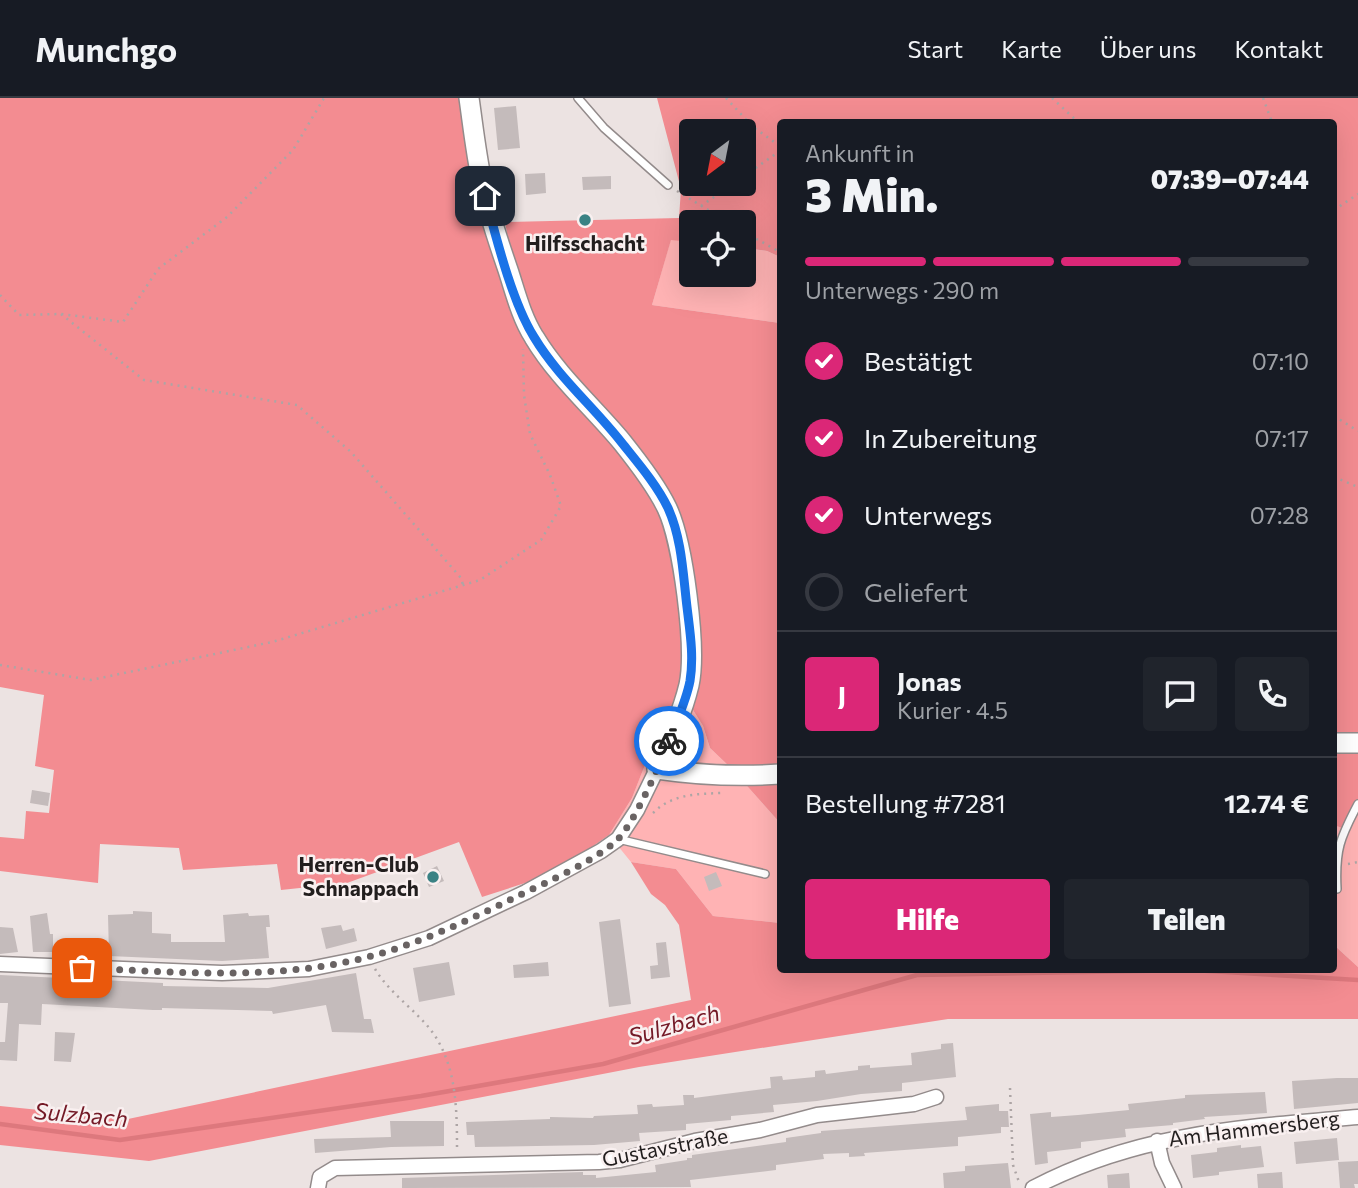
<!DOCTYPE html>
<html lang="de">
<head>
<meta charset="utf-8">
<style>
  :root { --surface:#171b24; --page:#20242c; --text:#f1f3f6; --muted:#9ea1a6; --line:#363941; --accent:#db2777 }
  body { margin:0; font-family:Commissioner,sans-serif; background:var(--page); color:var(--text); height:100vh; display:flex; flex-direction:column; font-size:26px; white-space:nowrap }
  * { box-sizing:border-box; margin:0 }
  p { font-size:23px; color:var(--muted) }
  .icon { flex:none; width:38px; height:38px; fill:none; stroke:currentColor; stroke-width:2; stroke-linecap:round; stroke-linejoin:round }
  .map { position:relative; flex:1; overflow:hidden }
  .drawer { position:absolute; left:777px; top:21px; width:560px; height:854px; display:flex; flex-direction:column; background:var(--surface); border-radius:7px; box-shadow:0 7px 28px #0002 }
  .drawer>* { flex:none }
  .needle { width:46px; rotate:212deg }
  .fabs { position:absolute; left:679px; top:21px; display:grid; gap:14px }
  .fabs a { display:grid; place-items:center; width:77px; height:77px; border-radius:7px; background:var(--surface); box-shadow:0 7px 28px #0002; font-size:35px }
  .pin { position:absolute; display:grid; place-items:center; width:60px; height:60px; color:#fff; margin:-30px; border-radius:14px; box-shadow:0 4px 10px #0006 }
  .courier { position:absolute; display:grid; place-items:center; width:70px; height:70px; margin:-35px; border:5px solid #1a73e8; border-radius:50%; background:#fff; color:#222; box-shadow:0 2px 9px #0007 }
  .head em { font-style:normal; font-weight:800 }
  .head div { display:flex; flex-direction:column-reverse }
  .head { display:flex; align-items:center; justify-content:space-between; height:119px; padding:0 28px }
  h1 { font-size:46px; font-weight:800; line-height:52px }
  .bar { display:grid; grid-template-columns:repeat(4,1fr); gap:10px 7px; align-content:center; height:84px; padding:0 28px }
  .bar i { height:9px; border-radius:5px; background:var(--line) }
  .bar .current { background:var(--accent) }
  .bar p { grid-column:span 4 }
  .line { display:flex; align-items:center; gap:18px; padding:0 28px; border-top:2px solid var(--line) }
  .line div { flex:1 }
  .round { display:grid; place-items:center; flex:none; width:74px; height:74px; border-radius:7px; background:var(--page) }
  ol { padding:0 28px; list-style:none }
  li { display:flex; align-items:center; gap:21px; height:77px }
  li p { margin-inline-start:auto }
  li .icon { padding:7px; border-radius:50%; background:var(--accent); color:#fff; stroke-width:4 }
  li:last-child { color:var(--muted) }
  li i { width:38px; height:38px; border:4px solid var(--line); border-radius:50% }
  .cta { display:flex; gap:14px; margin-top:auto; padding:14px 28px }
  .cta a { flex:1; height:80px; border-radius:7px; background:var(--accent); color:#fff; font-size:28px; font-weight:800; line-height:80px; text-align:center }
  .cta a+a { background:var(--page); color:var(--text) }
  header { display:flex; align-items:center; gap:42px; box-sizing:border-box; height:98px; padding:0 35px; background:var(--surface); border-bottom:2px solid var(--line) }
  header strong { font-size:33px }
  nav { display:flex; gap:38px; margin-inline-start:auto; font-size:24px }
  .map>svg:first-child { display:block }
  .green { fill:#ffb3b4 }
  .forest { fill:#f38c91; fill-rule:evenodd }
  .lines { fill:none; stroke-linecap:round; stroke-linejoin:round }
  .stream { stroke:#dd787d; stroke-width:4.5 }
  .building { fill:#c4bbbb }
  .service-casing { stroke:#938b8b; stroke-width:10 }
  .minor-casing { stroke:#938b8b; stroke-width:17 }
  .tertiary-casing { stroke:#938b8b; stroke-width:22 }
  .path { stroke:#ada5a5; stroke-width:2.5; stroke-dasharray:2 5; stroke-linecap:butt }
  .service { stroke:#fff; stroke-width:7 }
  .minor { stroke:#fff; stroke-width:14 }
  .tertiary { stroke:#fff; stroke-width:19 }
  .done { stroke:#696363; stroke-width:7; stroke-dasharray:0 12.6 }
  .route { stroke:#1a73e8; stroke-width:9 }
  .poi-dot { fill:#3a8284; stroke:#f9f0f0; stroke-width:2.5 }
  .labels { text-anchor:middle; stroke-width:5; stroke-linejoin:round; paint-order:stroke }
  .poi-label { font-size:21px; font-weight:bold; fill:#221e1e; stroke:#f9f0f0 }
  .street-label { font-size:21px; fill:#221e1e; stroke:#f9f0f0 }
  .water-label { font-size:23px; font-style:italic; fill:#741926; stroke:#f9f0f0 }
</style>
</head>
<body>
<header>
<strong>Munchgo</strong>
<nav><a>Start</a><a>Karte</a><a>Über uns</a><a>Kontakt</a></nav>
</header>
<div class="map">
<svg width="1358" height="1090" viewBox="0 0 1358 1090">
  <rect width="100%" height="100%" fill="#ece3e2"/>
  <path class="green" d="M671,141L691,144V177H744V150L767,153L780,159V225L652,207Z
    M692,604L693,612L703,628L710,650L732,671L780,725V825L713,818L676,771L631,764L609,737L632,700L659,630L670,618Z
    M1358,706V869L1334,847V727L1345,730Z"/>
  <path class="forest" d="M0,0H461L514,215L645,388L669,435L684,545L682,584L670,618L659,631L632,700L609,737L553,776L482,799L459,744L347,785L281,792L277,766L183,772L179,750L100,746L98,785L0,773V739L24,741L26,713L49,715L54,672L35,668L44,597L0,589Z
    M657,0H1358V706L1345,731L1334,727V24H780V159L767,153L744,150V124H691V144L671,142L652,207L780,225V725L732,671L710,650L703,628L693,612L690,460L541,234C524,199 511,162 505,124L679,120L681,91ZM691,33H744V86H691Z
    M631,764L676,771L713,818L780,825V872H1334V847L1358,869V921H948L639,969L149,1063L0,1047V1008L128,1021L691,902L679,827L665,807L651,796Z"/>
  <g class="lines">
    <path class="stream" d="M0,1026L120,1042L421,998L603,966L917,877L1192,872L1358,882"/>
  </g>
  <path class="building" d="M516,8L520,50L498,52L494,10Z
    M545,75L546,95L526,97L525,76Z
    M611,78V91L583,92L582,79Z
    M32,692L50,695L48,708L30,705Z
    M437,768L444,783L429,789L423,775Z
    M716,774L722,788L709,793L704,779Z
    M133,813L152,814V835L171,836V844H225L223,817L248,815L249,818L269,817L270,829H266L269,860L222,863L109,858L108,817L133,816Z
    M47,815L50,836H53V854H33L30,818Z
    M620,821L631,906L609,909L599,824Z
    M341,827L343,833L354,830L357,843L326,851L321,830Z
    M0,829L13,830L18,854L0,856Z
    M666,844L670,879L651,881L650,868L658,867L656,845Z
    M449,864L455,897L419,904L413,870Z
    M548,864L549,878L514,880L513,867Z
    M356,875L364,921H371L374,935L332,934L326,907L273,916L272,913L162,910V912H153L42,906L41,927L19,926L17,963L0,962V944H5L8,905H0V877L163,885V888L268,890Z
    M55,934L75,935L71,964L54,963Z
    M953,945L956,979L902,985V993L861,996L817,1003L773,1007L774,1014L731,1018V1022L686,1026V1032L639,1035L640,1043L594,1047L475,1049L474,1037H467L466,1024L550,1021V1019L593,1020L594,1018L638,1016L637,1007L652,1006L653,1009L684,1007L683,997H694V1000L771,990L770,979L782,978L783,982L815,979V973L825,972L826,976L858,972V968L870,967V970L912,967L911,955L941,951V946Z
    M1337,980H1358V1005L1294,1011L1292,983Z
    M1265,994L1267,1015L1204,1019L1205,1021L1173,1025V1027L1125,1031L1126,1039L1081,1044V1050L1047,1054L1048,1065L1035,1067L1030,1016L1051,1014V1019L1078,1017L1129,1012L1128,1006L1185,1000V997Z
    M999,1006V1013H1008L1009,1029H1001V1035L958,1039V1048L864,1055L865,1058L849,1059V1055L823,1056L824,1061L776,1067V1072L690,1082L691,1089L402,1090V1080L583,1074V1077H596V1080L656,1074L655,1067L687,1062V1060H692V1057L786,1044V1040L821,1035V1033L967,1022L965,1009Z
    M390,1023H444V1048L391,1049L315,1055L314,1041L391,1039Z
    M1337,1040L1339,1062L1296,1066L1294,1044Z
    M1241,1047V1050L1261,1048L1264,1069L1219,1074V1077L1193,1080L1191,1057L1217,1054V1050Z
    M1358,1063V1086H1354L1355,1090H1340L1338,1064Z
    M1008,1065L1011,1090H944L943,1075L965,1073V1068Z
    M1282,1074L1283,1090H1258L1257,1076Z
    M1129,1075L1130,1090H1108L1107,1077Z"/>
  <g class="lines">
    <defs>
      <path id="service" d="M578,0L604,30L668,87
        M618,741L765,776
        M1337,791C1335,752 1340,740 1358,706"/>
      <path id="minor" d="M0,866L222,875L309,871L369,859L429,840L526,794L601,753L618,741L637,712L657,671
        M1157,1043L1162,1065L1174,1090
        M318,1090L320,1079L335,1070L599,1064L620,1062L695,1043L760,1032L817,1017L914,1006L936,999
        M1033,1090C1137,1035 1244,1029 1358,1019"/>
      <path id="tertiary" d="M469,0C473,28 476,56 482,84C488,115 499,145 509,175C516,197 522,220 534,239C558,279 593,309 622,344C638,364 656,387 667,410C683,444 697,550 689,587C682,616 669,644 657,671C698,677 739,679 780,676
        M1334,645H1358"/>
    </defs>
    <use href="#service" class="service-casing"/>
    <use href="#minor" class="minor-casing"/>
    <use href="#tertiary" class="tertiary-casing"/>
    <path class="path" d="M726,0L753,29L780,48
      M1052,0L1078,24
      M1263,0L1272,24
      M744,78L780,53
      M677,93L728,124
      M701,108L733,86
      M1334,112L1358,96
      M744,134L780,154
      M0,197L19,217L61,216L123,224L158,171L227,119L293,52L324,0
      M61,216L144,282L297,307L351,354L461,480L463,487
      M1334,318L1358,333
      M1334,379L1358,389
      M0,567L91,582L272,544L480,482L541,442L561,408L550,377L530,336L524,297L523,251
      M690,640L692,658
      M653,715C672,696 696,696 721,695
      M1348,766L1358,764
      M375,871C387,891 407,906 423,923C457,958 457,1008 457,1054
      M1010,990L1013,1067L1019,1084"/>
    <use href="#service" class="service"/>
    <use href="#minor" class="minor"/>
    <use href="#tertiary" class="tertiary"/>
  </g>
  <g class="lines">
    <path class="done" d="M82,870C177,874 275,883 368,859C421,845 471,821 520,797C549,783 595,763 617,742C634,726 660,666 669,643"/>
    <path class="route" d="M485,98C496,139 512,204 534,239C558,279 594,309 622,345C638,365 657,387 668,410C682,441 683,476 687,509C690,534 694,558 690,583C686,604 676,624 669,643"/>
  </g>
  <g class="poi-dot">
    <circle cx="585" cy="122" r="7"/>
    <circle cx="433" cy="779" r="7"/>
  </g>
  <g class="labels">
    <g class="poi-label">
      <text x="585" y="153">Hilfsschacht</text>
      <text x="419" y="774" text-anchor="end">Herren-Club<tspan x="419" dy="24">Schnappach</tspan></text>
    </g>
    <g class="street-label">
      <text transform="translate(1254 1031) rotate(-7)" y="7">Am Hammersberg</text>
      <text transform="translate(665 1050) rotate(-11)" y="7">Gustavstraße</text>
    </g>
    <g class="water-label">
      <text transform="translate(674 927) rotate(-16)" y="8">Sulzbach</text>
      <text transform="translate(81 1017) rotate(5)" y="8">Sulzbach</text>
    </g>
  </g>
</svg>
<div class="fabs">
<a><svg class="needle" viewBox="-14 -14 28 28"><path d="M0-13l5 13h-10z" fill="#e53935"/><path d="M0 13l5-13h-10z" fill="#9ea1a6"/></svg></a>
<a><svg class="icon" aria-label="locate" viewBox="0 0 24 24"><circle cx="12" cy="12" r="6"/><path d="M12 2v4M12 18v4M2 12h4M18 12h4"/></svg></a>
</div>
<div class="pin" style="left:82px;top:870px;background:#ea580c"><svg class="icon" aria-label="bag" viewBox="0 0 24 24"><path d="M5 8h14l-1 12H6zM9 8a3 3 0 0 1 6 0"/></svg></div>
<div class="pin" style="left:485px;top:98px;background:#1f2937"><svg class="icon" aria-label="home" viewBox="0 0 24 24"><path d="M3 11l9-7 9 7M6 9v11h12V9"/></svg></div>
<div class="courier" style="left:669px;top:643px"><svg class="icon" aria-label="bike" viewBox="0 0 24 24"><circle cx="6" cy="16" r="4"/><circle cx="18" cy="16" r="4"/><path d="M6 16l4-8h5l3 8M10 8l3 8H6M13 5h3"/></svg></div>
<section class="drawer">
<div class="head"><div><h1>3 Min.</h1><p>Ankunft in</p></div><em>07:39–07:44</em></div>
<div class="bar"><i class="current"></i><i class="current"></i><i class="current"></i><i></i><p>Unterwegs · 290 m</p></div>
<ol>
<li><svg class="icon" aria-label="check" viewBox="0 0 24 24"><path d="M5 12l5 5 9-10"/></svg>Bestätigt<p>07:10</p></li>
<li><svg class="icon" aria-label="check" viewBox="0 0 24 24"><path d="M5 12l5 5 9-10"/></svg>In Zubereitung<p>07:17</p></li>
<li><svg class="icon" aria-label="check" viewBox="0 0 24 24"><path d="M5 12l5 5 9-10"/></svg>Unterwegs<p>07:28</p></li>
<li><i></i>Geliefert</li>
</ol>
<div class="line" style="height:126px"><b class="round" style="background:var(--accent);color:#fff">J</b><div><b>Jonas</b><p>Kurier · 4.5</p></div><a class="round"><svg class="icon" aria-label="chat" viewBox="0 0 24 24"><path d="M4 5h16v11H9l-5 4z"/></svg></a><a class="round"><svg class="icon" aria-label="phone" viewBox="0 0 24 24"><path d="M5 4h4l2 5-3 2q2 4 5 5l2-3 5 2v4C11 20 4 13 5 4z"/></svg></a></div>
<div class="line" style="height:91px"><div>Bestellung #7281</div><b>12.74 €</b></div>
<div class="cta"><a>Hilfe</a><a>Teilen</a></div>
</section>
</div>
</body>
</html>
